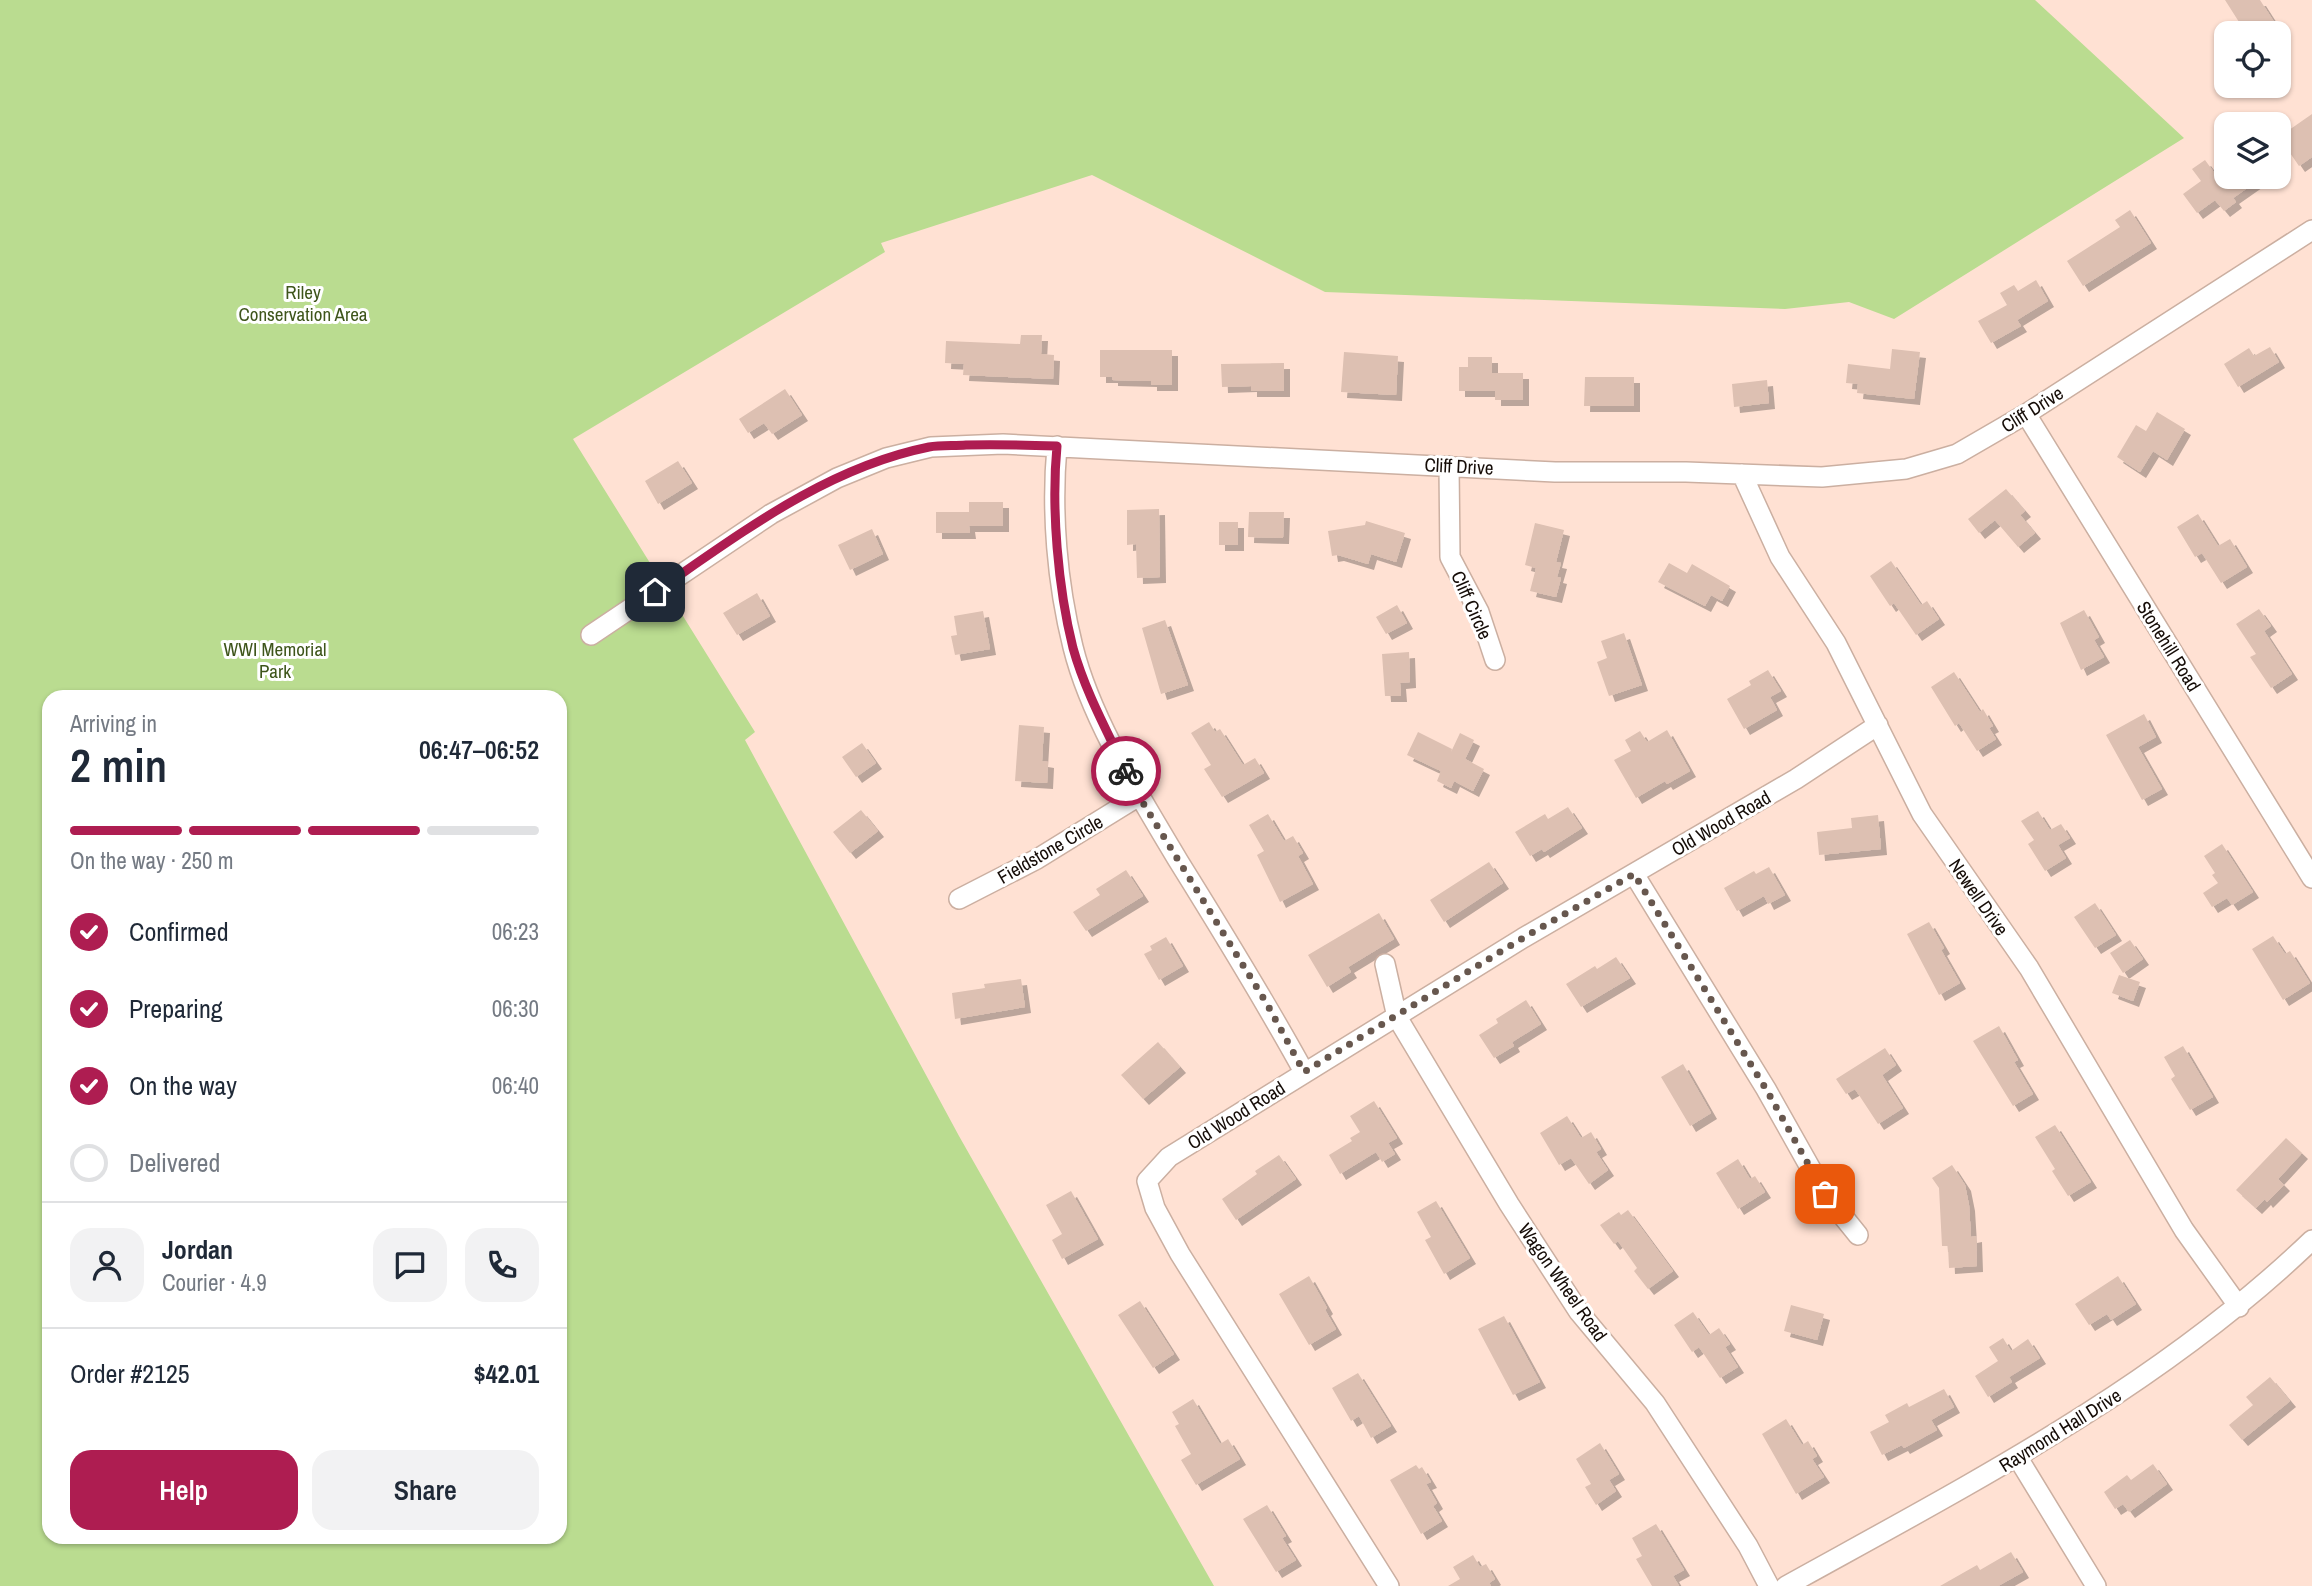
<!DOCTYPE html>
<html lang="en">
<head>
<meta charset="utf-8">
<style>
  :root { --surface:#fff; --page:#f2f2f3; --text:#1f2937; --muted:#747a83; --line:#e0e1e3; --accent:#ae1d51 }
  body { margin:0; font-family:"Archivo Narrow",sans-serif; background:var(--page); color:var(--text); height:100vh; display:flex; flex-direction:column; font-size:26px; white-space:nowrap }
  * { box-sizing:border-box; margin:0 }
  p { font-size:23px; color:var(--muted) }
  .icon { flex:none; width:38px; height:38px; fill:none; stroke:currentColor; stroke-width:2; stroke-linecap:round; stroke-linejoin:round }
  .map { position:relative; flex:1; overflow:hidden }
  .drawer { position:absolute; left:42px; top:690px; width:525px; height:854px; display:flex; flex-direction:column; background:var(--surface); border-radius:21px; box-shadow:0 2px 5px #0004 }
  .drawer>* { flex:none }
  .tools { position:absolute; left:2214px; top:21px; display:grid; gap:14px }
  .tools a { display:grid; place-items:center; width:77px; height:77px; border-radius:14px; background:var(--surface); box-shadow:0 2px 5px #0004; font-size:35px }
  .pin { position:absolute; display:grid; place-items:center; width:60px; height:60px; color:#fff; margin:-30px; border-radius:14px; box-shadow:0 4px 10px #0006 }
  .courier { position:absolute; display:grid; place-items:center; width:70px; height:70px; margin:-35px; border:5px solid #ae1d51; border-radius:50%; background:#fff; color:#222; box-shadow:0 2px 9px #0007 }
  .head em { font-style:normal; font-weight:600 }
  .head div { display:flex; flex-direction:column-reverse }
  .head { display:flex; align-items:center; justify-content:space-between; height:119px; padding:0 28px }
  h1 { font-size:46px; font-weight:600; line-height:52px }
  .bar { display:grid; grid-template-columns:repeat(4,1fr); gap:10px 7px; align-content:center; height:84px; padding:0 28px }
  .bar i { height:9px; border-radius:5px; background:var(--line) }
  .bar .current { background:var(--accent) }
  .bar p { grid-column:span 4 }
  .line { display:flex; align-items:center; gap:18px; padding:0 28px; border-top:2px solid var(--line) }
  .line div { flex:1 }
  .round { display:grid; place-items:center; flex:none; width:74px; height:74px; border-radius:21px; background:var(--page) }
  ol { padding:0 28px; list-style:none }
  li { display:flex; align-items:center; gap:21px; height:77px }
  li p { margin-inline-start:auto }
  li .icon { padding:7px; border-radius:50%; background:var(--accent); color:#fff; stroke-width:4 }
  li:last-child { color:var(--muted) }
  li i { width:38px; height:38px; border:4px solid var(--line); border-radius:50% }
  .cta { display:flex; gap:14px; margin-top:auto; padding:14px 28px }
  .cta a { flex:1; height:80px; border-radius:21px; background:var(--accent); color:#fff; font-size:28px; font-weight:600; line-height:80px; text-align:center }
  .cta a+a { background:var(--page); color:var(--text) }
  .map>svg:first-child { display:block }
  .green { fill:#badc90; fill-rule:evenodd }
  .building { fill:#ddc0b2; filter:url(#shadow) }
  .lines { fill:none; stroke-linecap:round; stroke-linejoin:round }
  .minor-casing { stroke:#cbafa1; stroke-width:22 }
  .minor { stroke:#fff; stroke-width:19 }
  .done { stroke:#67574e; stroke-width:7; stroke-dasharray:0 12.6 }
  .route { stroke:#ae1d51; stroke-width:9 }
  .labels { text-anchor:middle; stroke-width:6; stroke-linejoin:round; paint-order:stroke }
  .park-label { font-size:19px; fill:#3e551b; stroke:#fff }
  .street-label { font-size:19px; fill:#150c07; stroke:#fff }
</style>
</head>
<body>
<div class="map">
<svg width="2312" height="1586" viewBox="0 0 2312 1586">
  <defs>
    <filter id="shadow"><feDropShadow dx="6" dy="6" stdDeviation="0" flood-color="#0004"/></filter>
  </defs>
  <rect width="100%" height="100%" fill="#ffe1d3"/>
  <path class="green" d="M0,0H2035L2184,138L1894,319L1849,302L1785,309L1325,292L1092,175L881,243L885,252L573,439L755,732L745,740L959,1136L1214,1586H0ZM49,696H560V1536H49Z"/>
  <path class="building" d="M2225,0H2260L2276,25L2263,33H2246Z
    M2312,114V157L2299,166L2279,137Z
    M2205,160L2216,175L2226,168V177H2263L2233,198L2236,202L2224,211L2215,200L2197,213L2183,194L2201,181L2192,169Z
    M2130,210L2151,243L2083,286L2067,261L2120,227L2115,220Z
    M2036,280L2048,301L2017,320L2021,326L1991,343L1978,321L2007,305L2000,293L2014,285L2018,291Z
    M1021,335H1042L1041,354L1054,355L1053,379L963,375L964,364L945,363L946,341L1020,344Z
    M2270,347L2279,362L2238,387L2224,364L2249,348L2254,356Z
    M1892,349L1920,352L1914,399L1857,393L1858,384L1846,383L1848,364L1890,369Z
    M1100,350H1172V385H1151V381L1112,380V377H1100Z
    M1344,352L1398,356L1396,395L1341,392Z
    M1468,357H1492V373H1523V400H1495V391H1459V367H1468Z
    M1284,363V391H1251V386L1222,387L1221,364Z
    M1585,377H1634V406H1584Z
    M1767,380L1769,403L1734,407L1732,384Z
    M785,389L802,415L772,434L764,423L748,433L739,419Z
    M2157,412L2185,429L2167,460L2153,451L2140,472L2117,457L2136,425L2146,431Z
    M678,461L692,483L658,504L645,481Z
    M2006,489L2025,511L2020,515L2035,533L2018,547L1995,520L1979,533L1968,519Z
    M969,502H1003V526H969L970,533H936V512H969Z
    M1159,509L1160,577L1137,578L1136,544L1127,545V510Z
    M1249,512H1284L1283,538L1248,537Z
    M2198,514L2218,546L2230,539L2247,567L2221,583L2202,553L2195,557L2177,527Z
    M1366,521L1405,533L1396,562L1371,554L1368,564L1338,555L1332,556L1328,531L1365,525Z
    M1219,522H1238V545H1219Z
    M1535,523L1564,530L1556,562L1561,563L1557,577L1561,578L1556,597L1530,591L1536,568L1525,565Z
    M872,529L883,554L850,570L838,545Z
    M1891,561L1921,605L1927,601L1939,619L1916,635L1894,603L1890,606L1870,576Z
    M1669,563L1687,573L1692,564L1730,586L1722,601L1711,595L1705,606L1658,582Z
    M757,593L770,616L737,635L723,613Z
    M1397,605L1407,623L1386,634L1376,617Z
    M2259,609L2271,626L2264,631L2292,674L2271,688L2250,657L2256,654L2236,624Z
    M2084,610L2099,637L2094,640L2104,657L2081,670L2060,623Z
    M983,611L990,649L955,655L951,636L957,635L954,616Z
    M1165,620L1188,685L1161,694L1142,628Z
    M1624,633L1642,685L1609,696L1597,662L1607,658L1601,641Z
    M1409,652L1410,682L1400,683L1401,696H1385L1382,654Z
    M1768,670L1781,691L1770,697L1777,710L1744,729L1727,699L1751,685L1749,681Z
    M1954,672L1980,712L1983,709L1993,726L1989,728L1996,739L1977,751L1959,723L1955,726L1931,687Z
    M2144,714L2156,737L2138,747L2162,789L2142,800L2106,735Z
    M1209,722L1215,732L1220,729L1243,765L1255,758L1264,773L1222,797L1204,769L1211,765L1191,733Z
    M1019,725L1044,727L1042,761L1048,762L1047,783L1015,781Z
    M1667,730L1690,771L1667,784L1665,781L1636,798L1614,760L1631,751L1625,740L1640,731L1647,742Z
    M1418,732L1452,749L1451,752L1460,733L1474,740L1465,759L1484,769L1473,791L1454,781L1451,788L1437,781L1441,771L1407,755Z
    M862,743L876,763L856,777L842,757Z
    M1568,807L1582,828L1544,852L1542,849L1530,856L1515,832L1545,814L1548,819Z
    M861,810L878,831L850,853L833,832Z
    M2038,811L2050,830L2061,824L2070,838L2058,845L2066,858L2045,871L2028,844L2034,840L2021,821Z
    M1268,814L1284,841L1293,836L1303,853L1298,856L1313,884L1280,902L1257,855L1264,851L1249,825Z
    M1878,815L1881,849L1819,855L1817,832L1852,828L1851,818Z
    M2222,844L2253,892L2232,905L2227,898L2212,907L2203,893L2218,883L2212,875L2215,873L2204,856Z
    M1489,862L1503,883L1444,922L1430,900Z
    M1769,867L1785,895L1768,904L1764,896L1737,911L1724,888L1754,871L1756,874Z
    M1126,870L1143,896L1086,931L1073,912L1100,895L1096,889Z
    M2095,903L2116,935L2095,948L2074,917Z
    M1379,913L1394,939L1348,967L1351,972L1327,987L1308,955Z
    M1929,922L1944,948L1941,950L1960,983L1939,995L1907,934Z
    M2273,936L2285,954L2290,951L2310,983L2283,1000L2252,949Z
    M1166,937L1183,966L1159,980L1144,954L1152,950L1150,946Z
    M2130,940L2143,959L2123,973L2110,953Z
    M1616,957L1630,978L1581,1007L1566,984L1595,966L1597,969Z
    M2119,975L2140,982L2133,1001L2112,993Z
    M1021,979L1025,1007L955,1019L952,993L985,988L984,984Z
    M1526,1000L1541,1024L1512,1042L1514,1046L1494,1058L1479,1035L1498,1023L1496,1019Z
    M1999,1026L2018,1060L2014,1062L2033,1094L2013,1106L1973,1041Z
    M1158,1042L1180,1067L1143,1099L1121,1075Z
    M2183,1046L2213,1097L2190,1110L2171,1079L2175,1076L2164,1057Z
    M1885,1048L1896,1065L1882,1075L1903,1108L1878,1124L1855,1089L1846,1094L1836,1079Z
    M1683,1064L1711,1113L1690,1126L1661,1077Z
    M1374,1101L1397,1138L1388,1143L1395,1154L1382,1162L1376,1152L1340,1174L1329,1155L1352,1141L1350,1138L1360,1132L1350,1116Z
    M1567,1116L1581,1138L1591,1132L1601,1149L1596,1152L1608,1170L1589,1184L1571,1158L1559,1165L1540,1133Z
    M2055,1125L2091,1182L2068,1196L2052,1171L2055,1169L2035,1137Z
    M2286,1138L2302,1153L2278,1179L2284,1185L2267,1202L2265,1199L2256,1208L2236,1190Z
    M1279,1155L1296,1179L1236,1220L1222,1199L1257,1174L1255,1171Z
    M1738,1159L1750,1179L1755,1176L1765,1192L1738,1209L1716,1173Z
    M1952,1165L1965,1185L1969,1205L1971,1237L1976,1236L1977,1266L1949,1268L1948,1246H1942L1939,1188L1932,1178Z
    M1071,1191L1098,1239L1062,1259L1052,1240L1062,1234L1046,1205Z
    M1436,1201L1470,1258L1444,1274L1425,1240L1431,1237L1417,1212Z
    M1628,1210L1673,1271L1648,1289L1634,1271L1637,1268L1618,1241L1614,1244L1600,1225L1619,1212L1621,1215Z
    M1309,1276L1327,1308L1325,1310L1336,1329L1309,1345L1279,1294Z
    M2118,1276L2136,1304L2111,1320L2107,1314L2089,1325L2075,1304Z
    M1140,1301L1174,1354L1153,1368L1118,1315Z
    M1791,1305L1824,1314L1817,1340L1784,1331Z
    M1693,1312L1709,1335L1719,1328L1730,1344L1725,1347L1738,1367L1720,1378L1699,1347L1692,1352L1674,1325Z
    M1504,1316L1540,1382L1513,1395L1478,1329Z
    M2003,1338L2011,1351L2028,1339L2040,1358L2009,1377L2012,1382L1988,1397L1975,1376L1998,1361L1989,1347Z
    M1358,1373L1391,1426L1371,1438L1359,1416L1351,1421L1332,1388Z
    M2270,1377L2290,1401L2242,1440L2229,1425L2253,1405L2246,1397Z
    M1944,1389L1954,1407L1931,1420L1937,1430L1904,1448L1902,1445L1882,1455L1870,1432L1889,1422L1885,1415L1907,1403L1909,1407Z
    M1193,1399L1220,1444L1228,1439L1240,1459L1196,1485L1181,1460L1191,1454L1175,1426L1179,1424L1172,1412Z
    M1786,1419L1802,1445L1808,1441L1817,1456L1812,1459L1824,1477L1796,1494L1762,1434Z
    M1600,1443L1619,1474L1609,1480L1616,1491L1596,1505L1585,1487L1591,1484L1576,1459Z
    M2153,1464L2167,1484L2129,1512L2123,1504L2115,1509L2104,1492L2127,1475L2131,1480Z
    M1416,1465L1419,1469L1422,1467L1431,1482L1426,1484L1437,1503L1433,1506L1442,1521L1421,1534L1390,1480Z
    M1267,1505L1286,1536L1282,1538L1296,1560L1276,1572L1243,1519Z
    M1656,1524L1684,1570L1673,1576L1679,1586H1652L1636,1559L1642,1556L1632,1538Z
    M2011,1552L2023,1572L1998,1586H1940L1977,1565L1980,1570Z
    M1473,1555L1480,1567L1486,1564L1495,1579L1489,1583L1491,1586H1448L1460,1579L1453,1567Z"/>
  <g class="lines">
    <defs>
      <path id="minor" d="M2026,414L2312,878
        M1057,446C1051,512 1057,583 1073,647C1091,720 1141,798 1179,862C1222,931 1265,1001 1304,1072
        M1449,466L1450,557L1479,612L1495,660
        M1742,474L1780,557L1836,643L1922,814L2029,968L2184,1230L2239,1307
        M591,635L771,514L837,478L886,458L931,447L1003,444L1555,472H1686L1822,477L1906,469L1957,454L2026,414L2312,230
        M1634,874L1766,1089L1825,1194L1858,1235
        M959,899L1037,859L1139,796
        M1385,964L1397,1017L1509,1204L1579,1312L1655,1403L1748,1546L1769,1586
        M2018,1458L2096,1586
        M1389,1586L1180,1254L1155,1208L1147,1181L1169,1157L1523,938L1796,779L1878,725
        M1786,1586C1970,1484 2159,1387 2312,1240"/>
    </defs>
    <use href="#minor" class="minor-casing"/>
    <use href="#minor" class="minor"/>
  </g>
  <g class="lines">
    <path class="done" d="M1126,771L1135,790L1267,1004L1304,1072L1523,938L1634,874L1766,1089L1825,1194"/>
    <path class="route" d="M655,592C740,534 825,468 929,447C941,445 954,446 966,445C997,444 1027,445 1057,446C1051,508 1058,588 1073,648C1085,691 1107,731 1126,771"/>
  </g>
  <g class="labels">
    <g class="park-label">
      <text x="303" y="299">Riley<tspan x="303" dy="22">Conservation Area</tspan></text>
      <text x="275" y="656">WWI Memorial<tspan x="275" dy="22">Park</tspan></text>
    </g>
    <g class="street-label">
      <text transform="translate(2032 409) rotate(-32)" y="7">Cliff Drive</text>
      <text transform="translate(1459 466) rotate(3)" y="7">Cliff Drive</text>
      <text transform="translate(1472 605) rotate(66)" y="7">Cliff Circle</text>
      <text transform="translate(2169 646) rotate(58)" y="7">Stonehill Road</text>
      <text transform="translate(1721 823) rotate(-30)" y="7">Old Wood Road</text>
      <text transform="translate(1050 849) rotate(-30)" y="7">Fieldstone Circle</text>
      <text transform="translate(1979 897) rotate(55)" y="7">Newell Drive</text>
      <text transform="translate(1236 1115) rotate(-32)" y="7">Old Wood Road</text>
      <text transform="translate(1563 1282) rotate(55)" y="7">Wagon Wheel Road</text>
      <text transform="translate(2060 1430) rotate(-32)" y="7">Raymond Hall Drive</text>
    </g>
  </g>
</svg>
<div class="tools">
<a><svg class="icon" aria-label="locate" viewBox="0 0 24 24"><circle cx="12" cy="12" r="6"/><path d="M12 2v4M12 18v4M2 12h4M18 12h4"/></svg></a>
<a><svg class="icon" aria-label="layers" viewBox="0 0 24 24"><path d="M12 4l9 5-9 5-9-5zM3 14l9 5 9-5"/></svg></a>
</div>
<div class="pin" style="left:1825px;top:1194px;background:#ea580c"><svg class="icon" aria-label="bag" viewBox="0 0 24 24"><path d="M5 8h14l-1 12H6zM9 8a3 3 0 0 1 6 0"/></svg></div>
<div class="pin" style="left:655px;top:592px;background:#1f2937"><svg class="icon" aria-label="home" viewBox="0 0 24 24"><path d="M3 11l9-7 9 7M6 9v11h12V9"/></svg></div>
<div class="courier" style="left:1126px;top:771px"><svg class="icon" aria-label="bike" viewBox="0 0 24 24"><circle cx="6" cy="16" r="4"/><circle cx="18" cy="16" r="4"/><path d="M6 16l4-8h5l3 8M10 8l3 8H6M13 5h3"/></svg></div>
<section class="drawer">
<div class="head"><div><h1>2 min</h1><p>Arriving in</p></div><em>06:47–06:52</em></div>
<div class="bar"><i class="current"></i><i class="current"></i><i class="current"></i><i></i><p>On the way · 250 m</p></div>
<ol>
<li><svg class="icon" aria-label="check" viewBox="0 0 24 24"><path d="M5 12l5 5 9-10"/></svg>Confirmed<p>06:23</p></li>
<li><svg class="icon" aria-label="check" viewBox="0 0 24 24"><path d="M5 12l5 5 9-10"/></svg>Preparing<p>06:30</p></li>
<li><svg class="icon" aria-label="check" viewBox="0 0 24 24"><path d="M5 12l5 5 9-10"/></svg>On the way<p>06:40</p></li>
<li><i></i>Delivered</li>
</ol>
<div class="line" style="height:126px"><a class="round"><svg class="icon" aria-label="person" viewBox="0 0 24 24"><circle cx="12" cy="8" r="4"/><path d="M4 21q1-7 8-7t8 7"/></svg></a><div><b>Jordan</b><p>Courier · 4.9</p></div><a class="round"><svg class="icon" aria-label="chat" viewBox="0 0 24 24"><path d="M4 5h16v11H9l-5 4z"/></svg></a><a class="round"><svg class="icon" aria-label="phone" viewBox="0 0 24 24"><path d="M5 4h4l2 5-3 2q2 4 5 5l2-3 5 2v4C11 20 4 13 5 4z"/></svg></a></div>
<div class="line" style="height:91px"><div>Order #2125</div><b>$42.01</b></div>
<div class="cta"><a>Help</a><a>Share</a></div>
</section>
</div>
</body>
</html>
